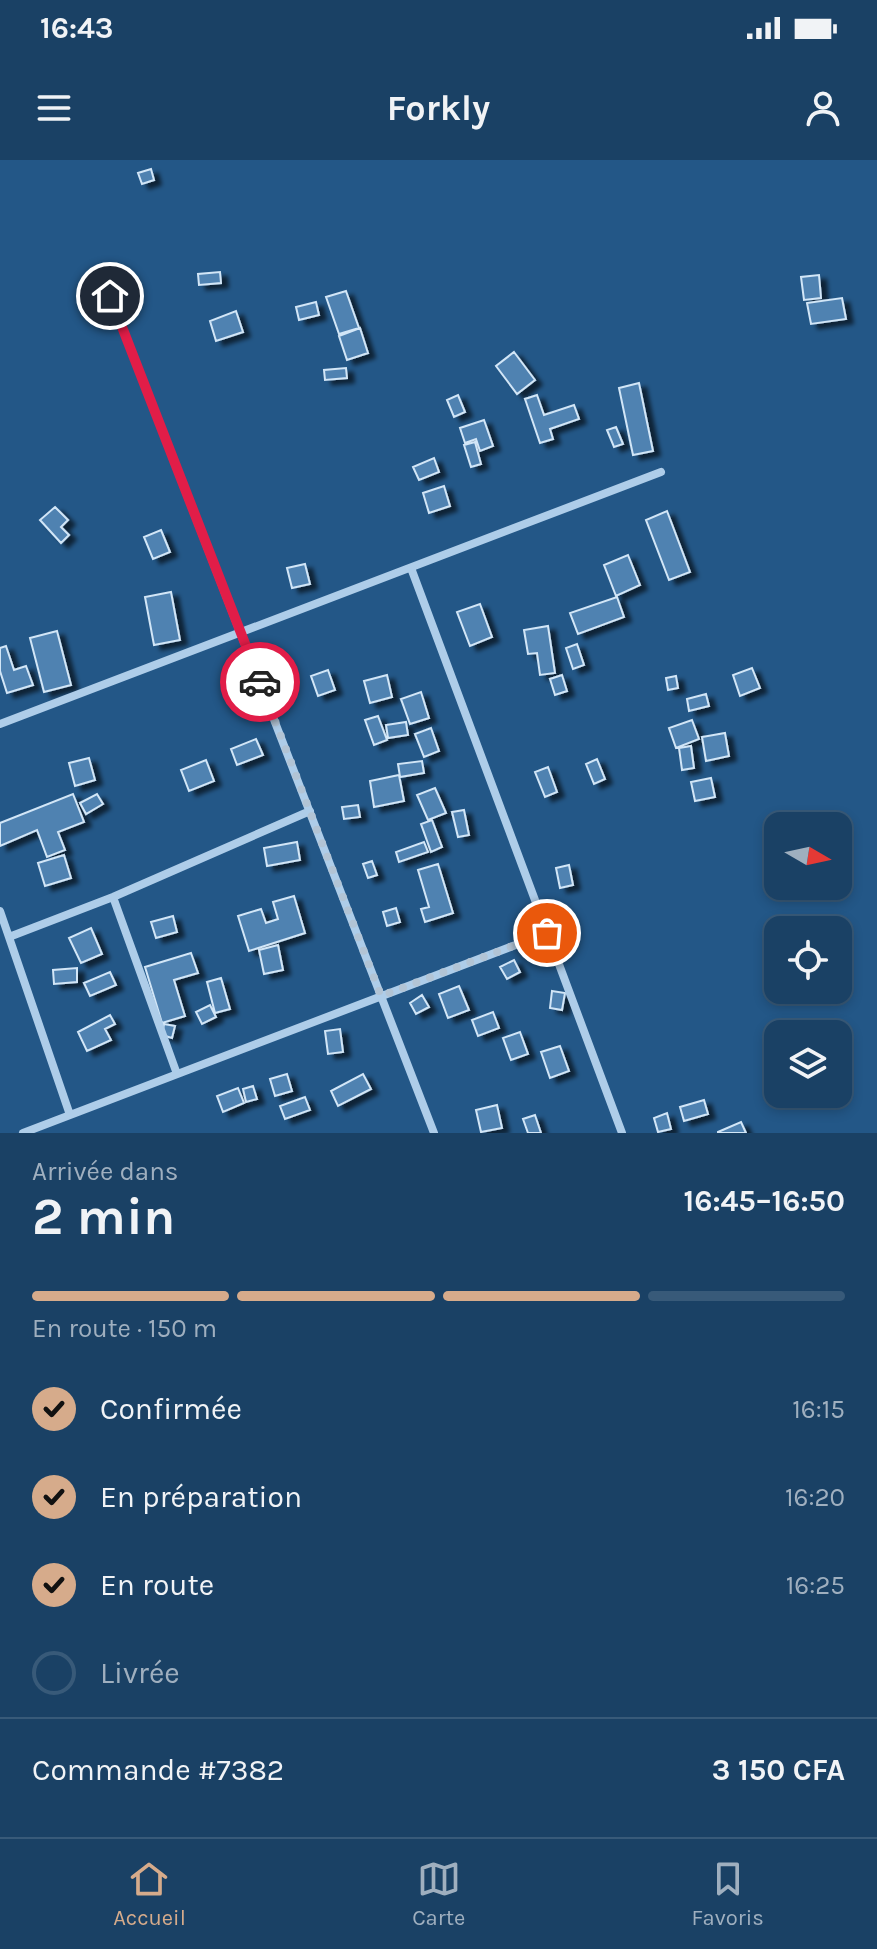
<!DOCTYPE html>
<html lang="fr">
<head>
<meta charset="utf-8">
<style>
  :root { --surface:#1a4165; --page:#274c6e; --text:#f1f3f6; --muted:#9fafbf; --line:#385a79; --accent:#d6ab8b }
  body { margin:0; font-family:Karla,sans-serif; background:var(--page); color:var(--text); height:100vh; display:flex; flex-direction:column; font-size:30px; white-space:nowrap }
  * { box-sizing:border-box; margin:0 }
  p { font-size:26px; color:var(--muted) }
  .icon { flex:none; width:44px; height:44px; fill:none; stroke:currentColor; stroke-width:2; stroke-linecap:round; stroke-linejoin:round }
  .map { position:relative; height:973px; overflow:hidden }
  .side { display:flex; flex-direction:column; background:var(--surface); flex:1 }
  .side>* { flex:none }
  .needle { width:52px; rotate:99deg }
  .tools { position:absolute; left:764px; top:652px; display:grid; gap:16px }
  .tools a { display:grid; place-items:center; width:88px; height:88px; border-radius:16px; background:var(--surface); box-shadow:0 4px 12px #0003,0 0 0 2px var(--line); font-size:40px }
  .pin { position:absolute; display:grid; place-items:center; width:68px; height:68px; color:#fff; margin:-34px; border:4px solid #fff; border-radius:50%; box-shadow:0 2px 8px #0007 }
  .courier { position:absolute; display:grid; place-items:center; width:80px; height:80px; margin:-40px; border:6px solid #e11d48; border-radius:50%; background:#fff; color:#222; box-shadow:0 2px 10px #0007 }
  .summary em { font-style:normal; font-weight:700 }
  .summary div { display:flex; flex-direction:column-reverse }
  .summary { display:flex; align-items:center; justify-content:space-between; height:136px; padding:0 32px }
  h1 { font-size:52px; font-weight:700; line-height:60px }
  .bar { display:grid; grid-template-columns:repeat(4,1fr); gap:12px 8px; align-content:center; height:96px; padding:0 32px }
  .bar i { height:10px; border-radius:6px; background:var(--line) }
  .bar .active { background:var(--accent) }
  .bar p { grid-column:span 4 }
  .line { display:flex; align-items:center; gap:20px; padding:0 32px; border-top:2px solid var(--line) }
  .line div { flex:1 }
  ol { padding:0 32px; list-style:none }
  li { display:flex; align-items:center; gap:24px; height:88px }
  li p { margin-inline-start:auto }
  li .icon { padding:8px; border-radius:50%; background:var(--accent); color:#111; stroke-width:4 }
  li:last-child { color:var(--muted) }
  li i { width:44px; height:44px; border:4px solid var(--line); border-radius:50% }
  .status { display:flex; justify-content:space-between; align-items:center; height:56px; padding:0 40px; background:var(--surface); direction:ltr }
  .status svg { height:22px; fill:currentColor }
  header { display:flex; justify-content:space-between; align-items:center; height:104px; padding:0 32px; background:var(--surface); font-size:36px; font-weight:700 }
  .menu { display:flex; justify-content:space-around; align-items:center; height:112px; border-top:2px solid var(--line); background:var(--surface); font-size:22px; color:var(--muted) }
  .menu a { display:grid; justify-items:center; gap:4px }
  .menu .active { color:var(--accent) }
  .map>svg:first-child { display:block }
  .building { fill:#5082b1; stroke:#d2e6f7; stroke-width:2; filter:url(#shadow) }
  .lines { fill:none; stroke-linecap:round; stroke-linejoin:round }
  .minor { stroke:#aecde9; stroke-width:8 }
  .done { stroke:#b2c4d5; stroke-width:8; stroke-dasharray:0 14.4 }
  .route { stroke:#e11d48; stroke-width:10 }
</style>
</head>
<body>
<div class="status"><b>16:43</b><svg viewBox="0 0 49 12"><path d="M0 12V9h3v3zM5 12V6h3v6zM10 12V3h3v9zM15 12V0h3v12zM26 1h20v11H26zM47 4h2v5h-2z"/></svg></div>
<header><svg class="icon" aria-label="menu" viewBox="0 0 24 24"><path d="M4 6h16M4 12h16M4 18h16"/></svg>Forkly<svg class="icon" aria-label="person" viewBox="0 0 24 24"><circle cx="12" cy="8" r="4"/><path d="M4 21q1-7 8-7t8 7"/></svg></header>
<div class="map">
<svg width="877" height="973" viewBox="0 0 877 973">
  <defs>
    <filter id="shadow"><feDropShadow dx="7" dy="4.5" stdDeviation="2" flood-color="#0009"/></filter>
  </defs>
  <rect width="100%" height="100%" fill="#235787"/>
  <path class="building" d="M151,9L154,20L142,24L138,13Z
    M220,112L221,123L199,125L198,114Z
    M819,115L821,138L804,140L801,117Z
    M346,131L359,168L339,174L326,137Z
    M842,138L846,159L811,164L807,143Z
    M316,142L319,155L299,160L296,147Z
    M236,151L243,172L216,181L210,161Z
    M360,168L368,193L347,200L339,176Z
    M514,192L535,220L517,234L496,206Z
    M346,208L347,218L325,220L324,210Z
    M639,223L653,291L633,295L619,228Z
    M458,235L465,252L454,257L447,240Z
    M537,235L544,255L574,245L579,259L550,269L553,279L540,283L525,239Z
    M484,260L493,286L480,291L476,279L465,283L460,268Z
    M616,267L623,284L614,287L607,270Z
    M475,282L481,304L471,307L464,285Z
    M434,298L439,312L419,320L413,307Z
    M444,326L450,346L429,353L423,333Z
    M55,347L68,360L61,367L69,375L61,383L40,360Z
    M667,351L690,412L669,420L646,360Z
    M161,370L170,392L153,399L144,377Z
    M628,395L640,425L616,436L604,405Z
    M305,404L310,424L292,428L287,408Z
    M171,432L180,480L154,485L145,437Z
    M617,437L624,457L578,474L570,453Z
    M480,444L492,477L470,486L457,452Z
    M548,466L555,513L540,515L537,493L528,494L524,470Z
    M57,471L71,525L44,532L30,478Z
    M577,484L584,505L573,509L566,488Z
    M6,486L14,510L26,506L33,525L7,533L0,511V488Z
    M752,508L760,528L740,536L733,515Z
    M328,510L335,530L318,536L311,516Z
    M387,515L392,537L370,543L364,521Z
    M562,515L567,531L555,535L550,519Z
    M676,516L678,528L668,530L666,518Z
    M421,532L429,558L410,564L401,539Z
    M706,534L709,546L689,551L687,539Z
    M378,556L387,580L374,585L365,560Z
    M692,560L699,579L676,588L669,568Z
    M406,562L408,575L388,578L386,565Z
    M431,568L439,591L424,597L415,574Z
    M725,573L729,596L706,601L702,577Z
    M256,579L263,595L237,605L231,589Z
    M691,586L694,608L682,610L679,588Z
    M89,598L95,620L75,626L69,603Z
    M597,599L605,619L594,624L586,604Z
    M206,600L214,621L189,631L181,610Z
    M422,601L424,613L400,617L398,604Z
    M548,607L557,632L545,637L535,612Z
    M399,615L404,641L374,647L370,621Z
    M711,618L715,637L695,641L691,622Z
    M435,628L446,653L428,660L417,635Z
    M73,634L84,662L58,672L65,690L47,697L37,670L0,686V663Z
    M97,634L103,644L86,654L80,643Z
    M358,645L360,657L344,659L342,647Z
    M464,650L469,675L458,677L452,652Z
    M432,660L442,687L431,692L421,664Z
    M297,682L300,700L267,706L264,688Z
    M424,682L428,692L399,702L396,692Z
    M64,695L71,718L45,726L38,703Z
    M372,701L377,715L368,718L363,704Z
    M438,704L453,753L425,762L421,749L429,747L418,710Z
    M569,705L573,725L560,728L556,708Z
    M294,736L305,773L249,791L238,756L261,749L266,763L278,759L273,742Z
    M396,748L400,762L387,766L383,752Z
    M173,756L177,772L156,778L151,762Z
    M91,768L102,794L81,803L69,778Z
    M278,785L283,810L264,814L259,790Z
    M191,793L198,813L174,820L185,856L162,863L145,807Z
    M514,800L520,812L507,819L500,807Z
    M77,808V822L54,824L53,810Z
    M110,812L116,825L90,836L84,823Z
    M221,818L230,849L215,853L207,822Z
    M459,826L469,850L448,858L439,834Z
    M552,831L565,833L562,850L550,848Z
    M422,835L429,847L416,854L410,843Z
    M210,845L216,857L202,864L196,852Z
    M493,852L499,868L478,876L472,860Z
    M110,855L115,864L105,869L111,880L87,891L78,872Z
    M164,864L175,866L172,878L162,875Z
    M340,869L343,892L328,894L325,871Z
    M520,872L528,894L511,900L503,878Z
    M560,886L569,911L550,918L541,892Z
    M287,914L292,931L275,936L270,919Z
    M363,914L371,929L338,946L331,931Z
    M253,926L257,939L246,942L243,929Z
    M238,928L244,943L223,952L217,936Z
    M305,937L310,950L285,959L280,946Z
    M704,940L708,954L684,961L680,947Z
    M497,945L502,968L481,972L476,950Z
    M667,953L671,969L658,972L654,958Z
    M535,955L541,973H528L523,959Z
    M741,962L746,973H718V972Z"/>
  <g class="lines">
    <path class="minor" d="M110,136L434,973
      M411,408L622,973
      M0,564L661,312
      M113,737L177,914
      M0,751L70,955
      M9,777L113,737L310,651
      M23,973L547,773"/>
  </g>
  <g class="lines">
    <path class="done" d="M260,522L381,836L547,773"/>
    <path class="route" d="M110,136L260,522"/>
  </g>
</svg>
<div class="tools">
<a><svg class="needle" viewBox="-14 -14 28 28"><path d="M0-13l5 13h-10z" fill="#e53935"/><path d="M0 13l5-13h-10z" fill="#9fafbf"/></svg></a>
<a><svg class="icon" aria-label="locate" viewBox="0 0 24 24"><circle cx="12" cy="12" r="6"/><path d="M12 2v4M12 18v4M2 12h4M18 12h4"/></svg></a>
<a><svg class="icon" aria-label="layers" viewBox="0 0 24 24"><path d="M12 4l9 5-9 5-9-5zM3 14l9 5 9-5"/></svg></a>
</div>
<div class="pin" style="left:547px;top:773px;background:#ea580c"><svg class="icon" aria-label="bag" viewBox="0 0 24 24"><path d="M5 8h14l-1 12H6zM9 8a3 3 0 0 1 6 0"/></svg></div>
<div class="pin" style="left:110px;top:136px;background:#1f2937"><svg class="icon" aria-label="home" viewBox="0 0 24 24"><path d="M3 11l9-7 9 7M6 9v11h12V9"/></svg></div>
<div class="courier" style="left:260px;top:522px"><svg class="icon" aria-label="car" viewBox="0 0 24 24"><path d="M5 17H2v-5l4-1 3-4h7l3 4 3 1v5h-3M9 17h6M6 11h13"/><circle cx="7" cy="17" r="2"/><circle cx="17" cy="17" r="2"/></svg></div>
</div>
<section class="side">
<div class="summary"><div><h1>2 min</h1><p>Arrivée dans</p></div><em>16:45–16:50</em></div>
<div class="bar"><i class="active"></i><i class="active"></i><i class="active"></i><i></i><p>En route · 150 m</p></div>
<ol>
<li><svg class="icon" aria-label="check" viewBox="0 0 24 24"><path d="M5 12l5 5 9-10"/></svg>Confirmée<p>16:15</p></li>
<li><svg class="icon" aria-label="check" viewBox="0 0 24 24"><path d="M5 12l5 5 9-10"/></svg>En préparation<p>16:20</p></li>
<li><svg class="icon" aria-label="check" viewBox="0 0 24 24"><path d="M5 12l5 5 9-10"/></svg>En route<p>16:25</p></li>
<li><i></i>Livrée</li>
</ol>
<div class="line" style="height:104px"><div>Commande #7382</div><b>3 150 CFA</b></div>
</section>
<nav class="menu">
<a class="active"><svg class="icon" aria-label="home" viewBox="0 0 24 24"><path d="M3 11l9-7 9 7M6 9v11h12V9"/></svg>Accueil</a>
<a><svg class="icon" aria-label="map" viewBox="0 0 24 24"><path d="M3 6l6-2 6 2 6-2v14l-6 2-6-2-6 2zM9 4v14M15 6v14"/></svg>Carte</a>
<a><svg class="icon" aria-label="saved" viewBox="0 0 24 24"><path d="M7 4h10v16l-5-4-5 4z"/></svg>Favoris</a>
</nav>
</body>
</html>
